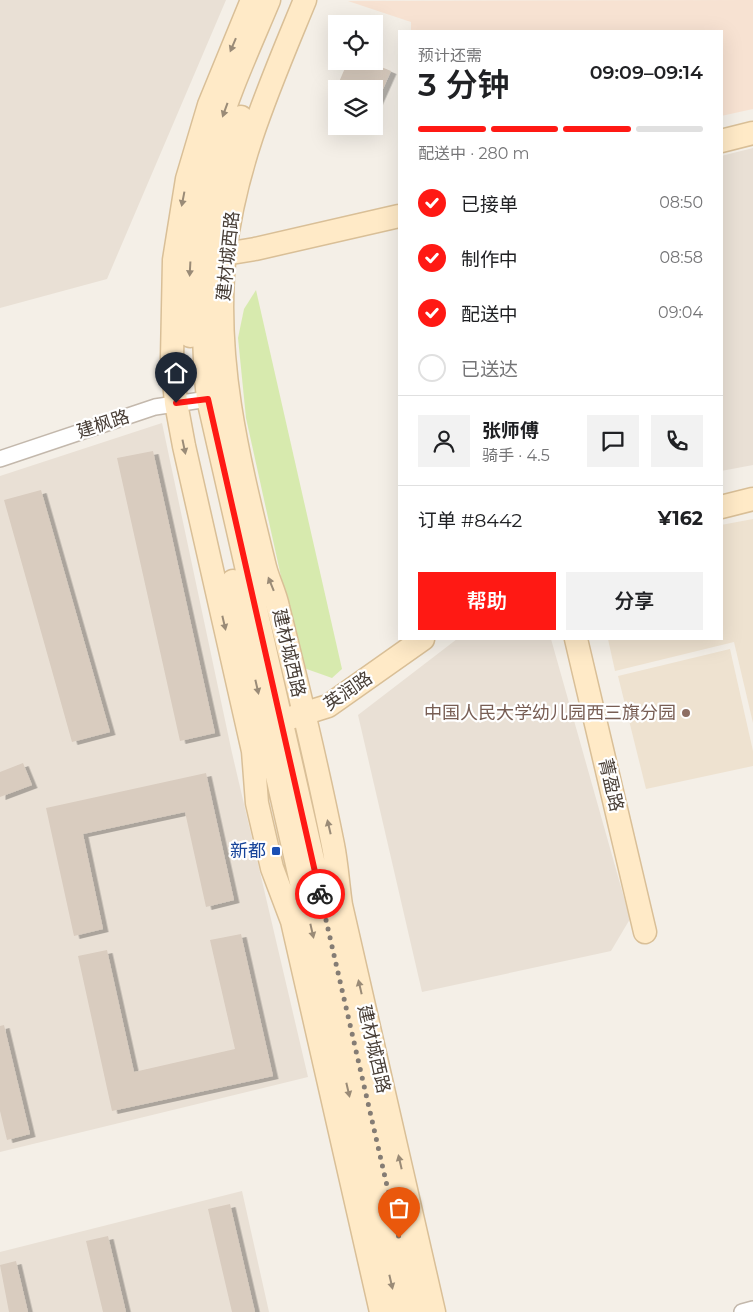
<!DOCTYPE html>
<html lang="zh">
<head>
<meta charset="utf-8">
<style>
  :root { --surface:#fff; --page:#f2f2f2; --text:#202124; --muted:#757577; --line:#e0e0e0; --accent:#ff1914 }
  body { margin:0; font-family:Montserrat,"Noto Sans SC",sans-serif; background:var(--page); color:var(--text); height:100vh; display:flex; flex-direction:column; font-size:19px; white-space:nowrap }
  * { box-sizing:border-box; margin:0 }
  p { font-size:16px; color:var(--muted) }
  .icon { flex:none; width:28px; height:28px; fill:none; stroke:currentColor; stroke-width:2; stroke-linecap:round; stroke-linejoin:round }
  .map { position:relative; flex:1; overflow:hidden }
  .panel { position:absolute; left:398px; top:30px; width:325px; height:610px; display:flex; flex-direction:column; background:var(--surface); border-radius:0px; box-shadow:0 5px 20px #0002 }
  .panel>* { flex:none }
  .controls { position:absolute; left:328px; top:15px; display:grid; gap:10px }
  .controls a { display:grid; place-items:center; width:55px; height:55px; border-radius:0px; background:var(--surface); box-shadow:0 5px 20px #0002; font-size:25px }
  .pin { position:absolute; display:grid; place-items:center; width:42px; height:42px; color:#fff; margin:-51px -21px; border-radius:50% 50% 50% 0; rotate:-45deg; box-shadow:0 0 5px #0007 }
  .pin .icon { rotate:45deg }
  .courier { position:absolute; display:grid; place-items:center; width:50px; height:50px; margin:-25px; border:4px solid #ff1914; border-radius:50%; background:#fff; color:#222; box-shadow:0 1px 6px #0007 }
  .summary em { font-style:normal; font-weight:600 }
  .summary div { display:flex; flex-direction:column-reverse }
  .summary { display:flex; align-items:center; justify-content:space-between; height:85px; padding:0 20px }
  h1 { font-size:32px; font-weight:600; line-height:38px }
  .bar { display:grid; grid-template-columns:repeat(4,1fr); gap:8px 5px; align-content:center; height:60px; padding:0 20px }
  .bar i { height:6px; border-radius:4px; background:var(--line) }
  .bar .selected { background:var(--accent) }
  .bar p { grid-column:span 4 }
  .line { display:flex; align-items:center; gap:12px; padding:0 20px; border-top:1px solid var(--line) }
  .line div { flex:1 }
  .round { display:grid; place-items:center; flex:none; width:52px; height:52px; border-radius:0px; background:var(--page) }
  ol { padding:0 20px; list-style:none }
  li { display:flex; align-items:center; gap:15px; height:55px }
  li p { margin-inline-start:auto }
  li .icon { padding:5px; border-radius:50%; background:var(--accent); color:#fff; stroke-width:4 }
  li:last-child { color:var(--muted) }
  li i { width:28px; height:28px; border:2px solid var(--line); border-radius:50% }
  .button { display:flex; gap:10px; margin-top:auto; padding:10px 20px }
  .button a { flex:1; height:58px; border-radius:0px; background:var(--accent); color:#fff; font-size:20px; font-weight:600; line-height:58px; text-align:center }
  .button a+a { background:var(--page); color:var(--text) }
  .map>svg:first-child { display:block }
  .residential { fill:#e9e0d5 }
  .commercial { fill:#f7e2d2 }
  .education { fill:#eee2d0 }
  .green { fill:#d7eaae }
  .building { fill:#d9ccbf; filter:url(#shadow) }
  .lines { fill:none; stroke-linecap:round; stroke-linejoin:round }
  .street-casing { stroke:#c3b8ac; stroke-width:18 }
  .secondary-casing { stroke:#d9bf97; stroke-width:25 }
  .street { stroke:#fff; stroke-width:15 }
  .secondary { stroke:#ffeac7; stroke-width:22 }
  .oneway { fill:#9a8b77 }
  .done { stroke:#847c74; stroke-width:5; stroke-dasharray:0 9 }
  .route { stroke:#ff1914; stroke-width:6 }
  .education-dot { fill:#8d6e63; stroke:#fff; stroke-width:2 }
  .transit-dot { fill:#1a4fb4; stroke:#fff; stroke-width:2 }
  .labels { text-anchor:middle; stroke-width:4.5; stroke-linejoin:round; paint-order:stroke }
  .street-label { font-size:18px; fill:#483e36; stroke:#fff }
  .education-label { font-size:18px; fill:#785e54; stroke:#fff; text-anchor:end }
  .transit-label { font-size:18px; fill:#164399; stroke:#fff; text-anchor:end }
</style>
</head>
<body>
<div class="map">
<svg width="753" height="1312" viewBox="0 0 753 1312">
  <defs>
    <filter id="shadow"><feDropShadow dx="5.5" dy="3" stdDeviation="0" flood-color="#0004"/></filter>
  </defs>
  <rect width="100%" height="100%" fill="#f4efe7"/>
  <path class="residential" d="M0,0H226L107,279L0,308Z
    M753,148V465L721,471V156Z
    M162,423L232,753L308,1077L0,1152V476Z
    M457,639H551L630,919L611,951L422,992L358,715Z
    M242,1191L269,1312H0V1252Z"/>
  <path class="commercial" d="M753,0V109L721,116V31H411V22L348,1Z"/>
  <path class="education" d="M753,519V723L734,642L615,671L608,639H721V525Z
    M730,649L753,751V766L646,789L618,676Z"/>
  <path class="green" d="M256,290L342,669L332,678L301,667L246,418L238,338L244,309Z"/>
  <path class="building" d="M348,61H367L391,71L374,109V89H336Z
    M153,451L215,733L180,741L117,458Z
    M41,490L110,732L72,742L4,500Z
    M23,763L32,785L0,797V772Z
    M206,773L234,900L206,907L185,812L83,834L103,929L74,936L46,808Z
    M241,934L273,1076L112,1111L78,956L107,950L134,1072L235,1049L210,940Z
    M4,1025L30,1134L7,1140L0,1111V1026Z
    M230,1204L255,1312H232L208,1209Z
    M108,1236L126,1312H103L86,1241Z
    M16,1261L28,1312H9L0,1265Z"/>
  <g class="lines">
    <defs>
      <path id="street" d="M0,459L155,407L208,399
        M742,1312L753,1309"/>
      <path id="secondary" d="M252,0L209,105L187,179L174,260L172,358L176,403L184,446L253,751L257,803L272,868L292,921L381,1312
        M305,0C271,83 235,163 225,253C213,359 239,461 264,563C267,578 275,592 278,607C298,686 317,765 333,845C337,865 338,885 341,905L434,1312
        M241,117C207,207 198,303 208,399L416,1312
        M721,141L753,133
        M225,254L255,249L399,216
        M190,336C188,271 195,208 213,145C227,95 249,48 269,0
        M721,507L753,499
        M233,581L398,1312
        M576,639L645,932
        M290,718L328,706L423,639"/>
    </defs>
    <use href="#street" class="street-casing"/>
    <use href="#secondary" class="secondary-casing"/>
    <use href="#street" class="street"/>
    <use href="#secondary" class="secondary"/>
  </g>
  <defs><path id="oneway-solid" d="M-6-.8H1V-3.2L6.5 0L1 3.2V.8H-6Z" transform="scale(1.25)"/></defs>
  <g class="oneway">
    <use href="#oneway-solid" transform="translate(233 45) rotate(113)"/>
    <use href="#oneway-solid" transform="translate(225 110) rotate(110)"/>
    <use href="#oneway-solid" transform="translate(183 199) rotate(101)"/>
    <use href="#oneway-solid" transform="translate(190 269) rotate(93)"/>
    <use href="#oneway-solid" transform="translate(184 447) rotate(78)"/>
    <use href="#oneway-solid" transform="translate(271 584) rotate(-112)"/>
    <use href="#oneway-solid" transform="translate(224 623) rotate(77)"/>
    <use href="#oneway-solid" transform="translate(257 687) rotate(77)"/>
    <use href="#oneway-solid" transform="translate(329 827) rotate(-103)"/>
    <use href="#oneway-solid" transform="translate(312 931) rotate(77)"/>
    <use href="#oneway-solid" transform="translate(360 987) rotate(-103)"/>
    <use href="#oneway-solid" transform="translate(348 1090) rotate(77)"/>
    <use href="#oneway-solid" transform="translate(400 1162) rotate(-103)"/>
    <use href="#oneway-solid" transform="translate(391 1282) rotate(77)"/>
  </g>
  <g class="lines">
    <path class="done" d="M320,894L399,1238"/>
    <path class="route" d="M176,403L208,399L320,894"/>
  </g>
  <circle class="education-dot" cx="686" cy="713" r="5"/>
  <rect class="transit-dot" x="271" y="846" width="10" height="10" rx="2.5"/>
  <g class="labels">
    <g class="street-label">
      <text transform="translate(228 256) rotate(-84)" y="6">建材城西路</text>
      <text transform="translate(103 424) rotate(-18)" y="6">建枫路</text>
      <text transform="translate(289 653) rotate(77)" y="6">建材城西路</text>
      <text transform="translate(348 691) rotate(-34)" y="6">英润路</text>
      <text transform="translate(611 785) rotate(77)" y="6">菁盈路</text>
      <text transform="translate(374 1049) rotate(77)" y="6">建材城西路</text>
    </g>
    <g class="education-label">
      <text x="676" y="719">中国人民大学幼儿园西三旗分园</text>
    </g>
    <g class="transit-label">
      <text x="266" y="857">新都</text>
    </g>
  </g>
</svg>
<div class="controls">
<a><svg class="icon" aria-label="locate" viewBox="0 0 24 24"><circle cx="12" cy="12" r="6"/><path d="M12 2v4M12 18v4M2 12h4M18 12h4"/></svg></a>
<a><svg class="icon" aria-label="layers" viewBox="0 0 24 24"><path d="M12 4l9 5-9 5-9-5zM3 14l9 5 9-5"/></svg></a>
</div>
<div class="pin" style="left:399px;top:1238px;background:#ea580c"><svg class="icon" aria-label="bag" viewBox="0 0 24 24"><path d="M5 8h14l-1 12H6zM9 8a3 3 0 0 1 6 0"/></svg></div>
<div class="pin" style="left:176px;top:403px;background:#1f2937"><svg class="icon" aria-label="home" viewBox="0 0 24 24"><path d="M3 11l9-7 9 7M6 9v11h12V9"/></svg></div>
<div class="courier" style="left:320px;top:894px"><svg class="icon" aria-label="bike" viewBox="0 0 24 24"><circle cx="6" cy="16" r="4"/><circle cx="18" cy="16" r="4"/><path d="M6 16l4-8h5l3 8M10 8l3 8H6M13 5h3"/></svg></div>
<section class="panel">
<div class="summary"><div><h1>3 分钟</h1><p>预计还需</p></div><em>09:09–09:14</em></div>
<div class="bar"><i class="selected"></i><i class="selected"></i><i class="selected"></i><i></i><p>配送中 · 280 m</p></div>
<ol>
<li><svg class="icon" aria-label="check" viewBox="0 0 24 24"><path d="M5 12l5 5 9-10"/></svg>已接单<p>08:50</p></li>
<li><svg class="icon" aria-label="check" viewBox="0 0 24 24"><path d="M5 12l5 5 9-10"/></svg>制作中<p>08:58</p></li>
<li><svg class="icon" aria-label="check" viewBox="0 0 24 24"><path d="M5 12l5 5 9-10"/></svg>配送中<p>09:04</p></li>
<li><i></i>已送达</li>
</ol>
<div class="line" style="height:90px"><a class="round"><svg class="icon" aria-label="person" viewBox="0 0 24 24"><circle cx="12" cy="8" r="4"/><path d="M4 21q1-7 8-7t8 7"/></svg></a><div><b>张师傅</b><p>骑手 · 4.5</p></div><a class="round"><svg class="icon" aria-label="chat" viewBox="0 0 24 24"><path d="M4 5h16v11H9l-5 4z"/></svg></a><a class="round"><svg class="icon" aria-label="phone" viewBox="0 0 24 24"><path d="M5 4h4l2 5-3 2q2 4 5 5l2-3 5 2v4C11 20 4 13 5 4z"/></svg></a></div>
<div class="line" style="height:65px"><div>订单 #8442</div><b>¥162</b></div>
<div class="button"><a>帮助</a><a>分享</a></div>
</section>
</div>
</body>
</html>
